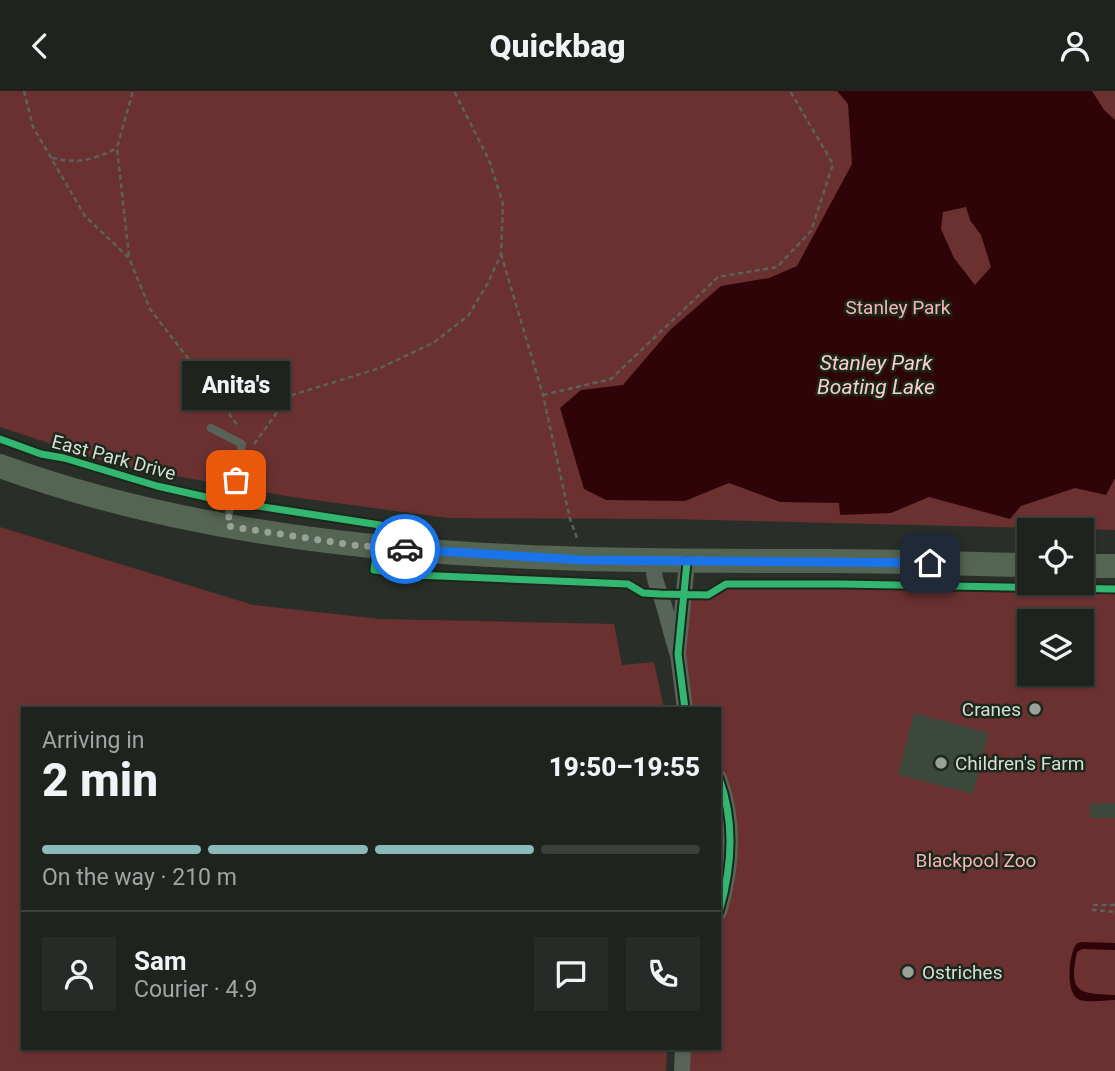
<!DOCTYPE html>
<html lang="en">
<head>
<meta charset="utf-8">
<style>
  :root { --surface:#1f231e; --page:#272b27; --text:#f1f3f6; --muted:#a1a4a4; --line:#3c403c; --accent:#8bbbb9 }
  body { margin:0; font-family:Roboto,sans-serif; background:var(--page); color:var(--text); height:100vh; display:flex; flex-direction:column; font-size:26px; white-space:nowrap }
  * { box-sizing:border-box; margin:0 }
  p { font-size:23px; color:var(--muted) }
  .icon { flex:none; width:38px; height:38px; fill:none; stroke:currentColor; stroke-width:2; stroke-linecap:round; stroke-linejoin:round }
  .map { position:relative; flex:1; overflow:hidden }
  .side { position:absolute; left:21px; top:616px; width:700px; height:343px; display:flex; flex-direction:column; background:var(--surface); border-radius:0px; box-shadow:0 2px 5px #0004,0 0 0 2px var(--line) }
  .side>* { flex:none }
  .controls { position:absolute; left:1017px; top:427px; display:grid; gap:14px }
  .controls a { display:grid; place-items:center; width:77px; height:77px; border-radius:0px; background:var(--surface); box-shadow:0 2px 5px #0004,0 0 0 2px var(--line); font-size:35px }
  .pin { position:absolute; display:grid; place-items:center; width:60px; height:60px; color:#fff; margin:-30px; border-radius:14px; box-shadow:0 4px 10px #0006 }
  .courier { position:absolute; display:grid; place-items:center; width:70px; height:70px; margin:-35px; border:5px solid #1a73e8; border-radius:50%; background:#fff; color:#222; box-shadow:0 2px 9px #0007 }
  .bubble { position:absolute; height:49px; border-radius:0px; background:var(--surface); box-shadow:0 2px 5px #0004,0 0 0 2px var(--line); font-size:23px; font-weight:800; line-height:49px; text-align:center }
  .head em { font-style:normal; font-weight:800 }
  .head div { display:flex; flex-direction:column-reverse }
  .head { display:flex; align-items:center; justify-content:space-between; height:119px; padding:0 21px }
  h1 { font-size:46px; font-weight:800; line-height:52px }
  .bar { display:grid; grid-template-columns:repeat(4,1fr); gap:10px 7px; align-content:center; height:84px; padding:0 21px }
  .bar i { height:9px; border-radius:5px; background:var(--line) }
  .bar .current { background:var(--accent) }
  .bar p { grid-column:span 4 }
  .line { display:flex; align-items:center; gap:18px; padding:0 21px; border-top:2px solid var(--line) }
  .line div { flex:1 }
  .round { display:grid; place-items:center; flex:none; width:74px; height:74px; border-radius:0px; background:var(--page) }
  header { display:flex; justify-content:space-between; align-items:center; height:91px; padding:0 21px; background:var(--surface); font-size:32px; font-weight:800 }
  .map>svg:first-child { display:block }
  .green { fill:#6b3131; fill-rule:evenodd }
  .water { fill:#2f0408; fill-rule:evenodd }
  .building { fill:#3c483b }
  .lines { fill:none; stroke-linecap:round; stroke-linejoin:round }
  .path { stroke:#5a6259; stroke-width:2.5; stroke-dasharray:5 3.5; stroke-linecap:butt }
  .service { stroke:#596458; stroke-width:8 }
  .minor { stroke:#596458; stroke-width:16 }
  .primary { stroke:#556554; stroke-width:24 }
  .cycleway-casing { stroke:#1c281b; stroke-width:11 }
  .cycleway { stroke:#33b770; stroke-width:7 }
  .done { stroke:#99a198; stroke-width:7; stroke-dasharray:0 12.6 }
  .route { stroke:#1a73e8; stroke-width:9 }
  .poi-dot { fill:#99a198; stroke:#1c281b; stroke-width:2.5 }
  .labels { text-anchor:middle; stroke-width:5; stroke-linejoin:round; paint-order:stroke }
  .park-label { font-size:19px; fill:#f7b4b2; stroke:#1c281b }
  .street-label { font-size:19px; fill:#d6ded5; stroke:#1c281b }
  .poi-label { font-size:19px; fill:#d6ded5; stroke:#1c281b; text-anchor:start }
  .water-label { font-size:21px; font-style:italic; fill:#fbcdcb; stroke:#1c281b }
</style>
</head>
<body>
<header><svg class="icon" aria-label="back" viewBox="0 0 24 24"><path d="M15 5l-7 7 7 7"/></svg>Quickbag<svg class="icon" aria-label="person" viewBox="0 0 24 24"><circle cx="12" cy="8" r="4"/><path d="M4 21q1-7 8-7t8 7"/></svg></header>
<div class="map">
<svg width="1115" height="980" viewBox="0 0 1115 980">
  <rect width="100%" height="100%" fill="#292f28"/>
  <path class="green" d="M0,0H1115V439L672,428L448,427L292,406L115,374L0,336Z
    M0,436L253,514L380,528L614,533L622,574L654,571L664,618H23V957H667L666,980H0Z
    M787,495L1115,501V980H682L683,957H719V821L728,778L719,687V618H685V507H709L730,497ZM1029,530H1082V583H1029Z"/>
  <path class="water" d="M837,0H1092L1104,19L1115,29V387L1106,404L1075,397L1021,415L1010,428L929,406L891,422L840,424L839,412L780,411L729,392L685,410L606,409L584,398L560,317L581,299L623,294L670,239L721,195L769,187L797,175L852,73L848,13ZM966,116L970,129L981,144L991,176L975,194L954,167L941,138L943,121Z
    M1082,851L1115,852V859L1082,858L1077,861C1068,903 1079,902 1115,904V909C1105,909 1090,912 1080,909C1064,904 1069,861 1077,852Z"/>
  <path class="building" d="M914,622L989,642L973,703L898,684Z
    M1090,712H1115V727H1090Z"/>
  <g class="lines">
    <path class="path" d="M24,0L33,36L85,125L129,167L150,218L197,279L245,304L289,305L380,277L433,252L468,225L488,192L501,163L503,113L489,69L454,0
      M52,67C77,73 94,69 117,57
      M501,163L543,304L570,428L577,447
      M129,165L117,57L133,0
      M199,281L238,335
      M543,304L611,288L718,186L777,176L811,140L833,73L790,0
      M254,353L289,305
      M247,413L250,387
      M1115,814H1093V819L1115,821"/>
    <path class="service" d="M211,337L242,353L227,432"/>
    <path class="minor" d="M654,471C653,487 656,491 661,505C667,523 671,542 677,561
      M685,618L678,563L687,471
      M719,687C735,730 732,777 719,821
      M682,980L683,957"/>
    <path class="primary" d="M0,375C265,471 550,470 828,470C895,470 962,473 1029,474
      M1082,475H1115"/>
    <defs>
      <path id="cycleway" d="M0,348L41,363L64,367L157,395L219,409L380,434L374,479L416,484L628,493L643,502L660,503L708,504L726,493H842L1115,498
        M685,618L678,563L687,471
        M719,687C735,730 732,777 719,821"/>
    </defs>
    <use href="#cycleway" class="cycleway-casing"/>
    <use href="#cycleway" class="cycleway"/>
  </g>
  <g class="lines">
    <path class="done" d="M236,389L227,435L353,454L405,458"/>
    <path class="route" d="M405,458L582,469L930,472"/>
  </g>
  <g class="poi-dot">
    <circle cx="1035" cy="618" r="7"/>
    <circle cx="941" cy="672" r="7"/>
    <circle cx="908" cy="881" r="7"/>
  </g>
  <g class="labels">
    <g class="park-label">
      <text x="898" y="223">Stanley Park</text>
      <text x="976" y="776">Blackpool Zoo</text>
    </g>
    <g class="street-label">
      <text transform="translate(114 366) rotate(15)" y="7">East Park Drive</text>
    </g>
    <g class="poi-label">
      <text x="1021" y="625" text-anchor="end">Cranes</text>
      <text x="955" y="679">Children's Farm</text>
      <text x="922" y="888">Ostriches</text>
    </g>
    <g class="water-label">
      <text x="876" y="279">Stanley Park<tspan x="876" dy="24">Boating Lake</tspan></text>
    </g>
  </g>
</svg>
<div class="controls">
<a><svg class="icon" aria-label="locate" viewBox="0 0 24 24"><circle cx="12" cy="12" r="6"/><path d="M12 2v4M12 18v4M2 12h4M18 12h4"/></svg></a>
<a><svg class="icon" aria-label="layers" viewBox="0 0 24 24"><path d="M12 4l9 5-9 5-9-5zM3 14l9 5 9-5"/></svg></a>
</div>
<div class="pin" style="left:236px;top:389px;background:#ea580c"><svg class="icon" aria-label="bag" viewBox="0 0 24 24"><path d="M5 8h14l-1 12H6zM9 8a3 3 0 0 1 6 0"/></svg></div>
<div class="pin" style="left:930px;top:472px;background:#1f2937"><svg class="icon" aria-label="home" viewBox="0 0 24 24"><path d="M3 11l9-7 9 7M6 9v11h12V9"/></svg></div>
<div class="courier" style="left:405px;top:458px"><svg class="icon" aria-label="car" viewBox="0 0 24 24"><path d="M5 17H2v-5l4-1 3-4h7l3 4 3 1v5h-3M9 17h6M6 11h13"/><circle cx="7" cy="17" r="2"/><circle cx="17" cy="17" r="2"/></svg></div>
<div class="bubble" style="left:182px;top:270px;width:108px">Anita's</div>
<section class="side">
<div class="head"><div><h1>2 min</h1><p>Arriving in</p></div><em>19:50–19:55</em></div>
<div class="bar"><i class="current"></i><i class="current"></i><i class="current"></i><i></i><p>On the way · 210 m</p></div>
<div class="line" style="height:126px"><a class="round"><svg class="icon" aria-label="person" viewBox="0 0 24 24"><circle cx="12" cy="8" r="4"/><path d="M4 21q1-7 8-7t8 7"/></svg></a><div><b>Sam</b><p>Courier · 4.9</p></div><a class="round"><svg class="icon" aria-label="chat" viewBox="0 0 24 24"><path d="M4 5h16v11H9l-5 4z"/></svg></a><a class="round"><svg class="icon" aria-label="phone" viewBox="0 0 24 24"><path d="M5 4h4l2 5-3 2q2 4 5 5l2-3 5 2v4C11 20 4 13 5 4z"/></svg></a></div>
</section>
</div>
</body>
</html>
